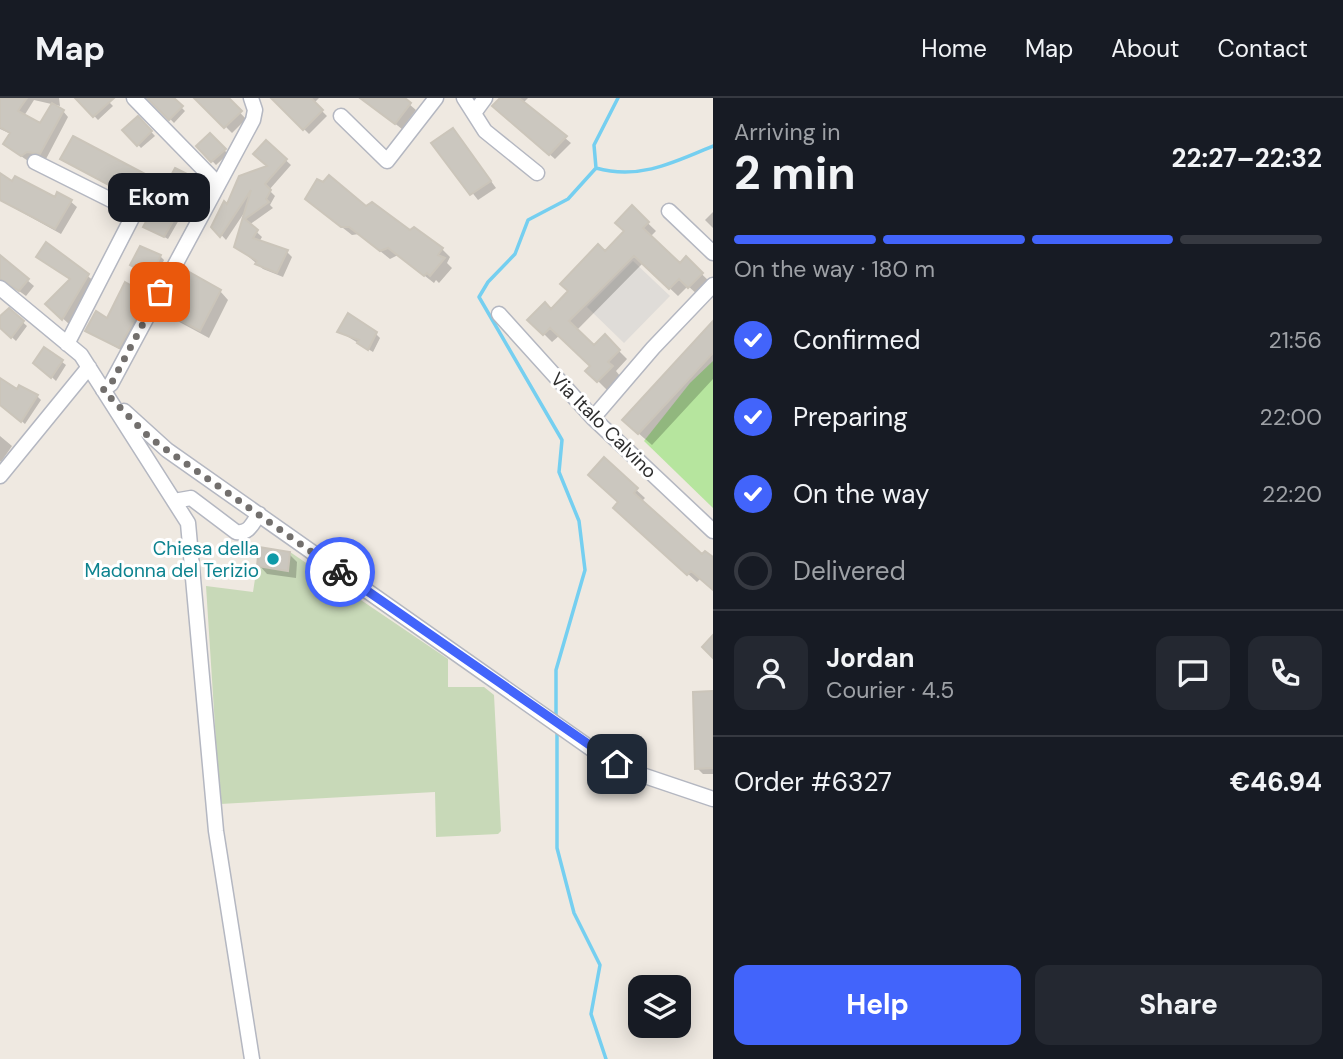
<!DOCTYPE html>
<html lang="en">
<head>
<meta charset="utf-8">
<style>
  :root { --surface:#171b24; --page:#242831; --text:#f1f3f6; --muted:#9ea1a6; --line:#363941; --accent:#4264fb }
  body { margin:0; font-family:"DM Sans",sans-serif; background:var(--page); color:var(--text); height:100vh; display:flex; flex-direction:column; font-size:26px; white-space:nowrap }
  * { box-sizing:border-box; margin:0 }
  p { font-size:23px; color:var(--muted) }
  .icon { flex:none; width:38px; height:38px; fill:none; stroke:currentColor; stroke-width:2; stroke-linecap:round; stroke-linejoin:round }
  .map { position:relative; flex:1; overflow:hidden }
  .side { display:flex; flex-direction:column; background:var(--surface); width:630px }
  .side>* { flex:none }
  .controls { position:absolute; left:628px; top:877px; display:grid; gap:14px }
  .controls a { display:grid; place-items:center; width:63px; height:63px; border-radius:14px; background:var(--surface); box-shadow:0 4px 18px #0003; font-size:35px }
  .pin { position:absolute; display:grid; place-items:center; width:60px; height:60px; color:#fff; margin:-30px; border-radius:14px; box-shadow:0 4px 10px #0006 }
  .courier { position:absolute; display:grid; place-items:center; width:70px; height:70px; margin:-35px; border:5px solid #4264fb; border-radius:50%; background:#fff; color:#222; box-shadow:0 2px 9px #0007 }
  .bubble { position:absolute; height:49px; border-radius:14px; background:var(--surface); box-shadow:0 4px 18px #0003; font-size:23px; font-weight:700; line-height:49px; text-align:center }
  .headline em { font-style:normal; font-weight:700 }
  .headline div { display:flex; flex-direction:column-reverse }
  .headline { display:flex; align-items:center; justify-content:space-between; height:119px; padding:0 21px }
  h1 { font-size:46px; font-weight:700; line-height:52px }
  .bar { display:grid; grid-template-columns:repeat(4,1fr); gap:10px 7px; align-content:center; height:84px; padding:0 21px }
  .bar i { height:9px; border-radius:5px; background:var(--line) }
  .bar .active { background:var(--accent) }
  .bar p { grid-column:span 4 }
  .line { display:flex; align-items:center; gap:18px; padding:0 21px; border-top:2px solid var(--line) }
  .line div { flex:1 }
  .round { display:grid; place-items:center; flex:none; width:74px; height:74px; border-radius:14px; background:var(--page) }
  ol { padding:0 21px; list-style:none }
  li { display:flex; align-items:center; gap:21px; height:77px }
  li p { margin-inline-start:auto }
  li .icon { padding:7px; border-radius:50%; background:var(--accent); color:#fff; stroke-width:4 }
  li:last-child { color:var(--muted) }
  li i { width:38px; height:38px; border:4px solid var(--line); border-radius:50% }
  .action { display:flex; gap:14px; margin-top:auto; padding:14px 21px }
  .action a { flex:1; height:80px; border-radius:14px; background:var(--accent); color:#fff; font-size:28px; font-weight:700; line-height:80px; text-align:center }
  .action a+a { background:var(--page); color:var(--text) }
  header { display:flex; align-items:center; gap:42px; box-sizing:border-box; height:98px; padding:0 35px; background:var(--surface); border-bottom:2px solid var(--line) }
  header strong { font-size:33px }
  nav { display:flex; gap:38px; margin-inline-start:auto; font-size:24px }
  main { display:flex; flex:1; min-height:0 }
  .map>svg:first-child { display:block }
  .green { fill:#b6e59e }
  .cemetery { fill:#c8d9b8 }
  .plaza { fill:#dfdcd8 }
  .shadow { fill:#0003 }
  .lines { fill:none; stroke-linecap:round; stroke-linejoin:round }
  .stream { stroke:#75cff0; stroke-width:3.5 }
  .building { fill:#cbc7bf; stroke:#cbc5ba; stroke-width:2 }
  .street-casing { stroke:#b4b7c1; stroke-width:17 }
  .street { stroke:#fff; stroke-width:14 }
  .done { stroke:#726f6d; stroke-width:7; stroke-dasharray:0 12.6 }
  .route { stroke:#4264fb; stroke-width:9 }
  .culture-dot { fill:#0f9aa8; stroke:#fff; stroke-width:2.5 }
  .labels { text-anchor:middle; stroke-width:6; stroke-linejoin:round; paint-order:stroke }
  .street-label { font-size:19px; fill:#2e2e2e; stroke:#fff }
  .culture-label { font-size:19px; fill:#0d838f; stroke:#fff; text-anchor:end }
</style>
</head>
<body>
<header>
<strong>Map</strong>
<nav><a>Home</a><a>Map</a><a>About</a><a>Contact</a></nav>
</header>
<main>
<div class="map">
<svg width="713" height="961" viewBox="0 0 713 961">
  <rect width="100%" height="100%" fill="#efe9e1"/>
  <path class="green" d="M713,263V410L644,343L690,285Z"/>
  <path class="cemetery" d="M290,454L448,561V589H484L494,597L501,733L498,736L436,739L435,694L220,706L206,488L253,494L257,468L288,473Z"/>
  <path class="plaza" d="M633,163L670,198L624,245L587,209Z"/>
  <path class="shadow" d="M0,0H59L60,8L34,2L24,18L41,27L63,13L68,19L46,61L28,63L11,51V36L0,31Z
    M83,0H105L113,8L98,22L80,3Z
    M154,0H172L185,13L174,25L152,2Z
    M201,0H226L246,21L232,35L199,2Z
    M273,0H319L314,5L327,18L309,36Z
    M362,0H402L416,12L402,31Z
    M501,0H528L523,5L571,45L555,61L500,13Z
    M138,20L155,38L141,50L125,32Z
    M210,37L228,56L216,67L198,48Z
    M459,39L496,90L478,102L433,45Z
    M74,40L146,79L151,83L140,104L67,65L63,60Z
    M266,44L291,67L269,92L275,98L270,107L273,110L249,127L262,139L259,144L287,154L292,159L283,179L263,171L236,148L246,112L226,142L213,128L228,108L270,69Z
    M0,77L13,86L55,101L70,103L77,109L61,136L0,102Z
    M195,83L199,87L168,141L145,128Z
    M316,109L366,110L442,151L450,159L447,165L452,170L439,185L436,182L434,185L398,157L390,161L359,136L352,137Z
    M632,110L656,133L650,139L680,167L686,161L710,184L698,197L688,188L678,198L643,165L576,233L594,250L605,239L627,261L616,273L620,278L607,292L588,273L592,268L560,237L552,244L530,222L551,213L626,133Z
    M713,114V130L705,122Z
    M46,146L94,183L69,226L47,206L71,182L38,159Z
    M160,158L164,162L155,181L132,167Z
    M0,159L34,188L26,198L0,179Z
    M220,193L228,202L209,240L172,220L164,212Z
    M147,199L153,205L126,255L88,233Z
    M9,212L27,228L16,243L0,228V220Z
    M713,226V281L652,347L637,334Z
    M340,234L376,236L380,240L373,254Z
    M45,251L66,267L56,283L36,264Z
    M37,298L41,302L25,326L9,312Z
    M0,338L12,348L1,364L0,363Z
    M604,362L645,400L641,404L702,459L713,462V491L701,480L697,484L624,418Z
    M289,456L297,464L296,480L267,476L259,467Z
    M713,595V676H703L697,670Z"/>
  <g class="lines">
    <path class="stream" d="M618,0L594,47L596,70C639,82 673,65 713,48
      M556,620V572L585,472L579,423L559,374L562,342L479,199L488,184L515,156L528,122L568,101L596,70
      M557,632V750L574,815L600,867L591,916L606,961"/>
  </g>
  <path class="building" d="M0,0H27L18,13L40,25L52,5L64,12L40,56L27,54L21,58L3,46L10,35L0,29Z
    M75,0H114L93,19Z
    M147,0H174L183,8L169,22Z
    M194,0H229L242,13L224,30Z
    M271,0H311L323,12L303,32Z
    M360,0H405L411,5L395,26Z
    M500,0H519L567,38L549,57L492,8Z
    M138,18L152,33L137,48L122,32Z
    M453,30L491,83L470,97L431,45Z
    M210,35L226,51L211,64L196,48Z
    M73,38L147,77L135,101L60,61Z
    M266,42L287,61L265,86L271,92L266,101L269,104L245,121L258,132L253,140L288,152L277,175L255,166L257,163L234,149L251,92L220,139L211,129L224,103L227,106L239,78L267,68L253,56Z
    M175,70L197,81L164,139L143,129Z
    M0,75L12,83L15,78L55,99L57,94L72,102L55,131L0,102Z
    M329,77L366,108L372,104L410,132L414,129L443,150L438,157L445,160L430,178L427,175L424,178L388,150L380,153L349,129H341L305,101L317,81L323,84Z
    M632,107L649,124L643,130L680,165L686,158L703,175L688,190L679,181L669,191L634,158L569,223L594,247L605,236L620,252L608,264L613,268L597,284L585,273L590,268L550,230L543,237L527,222L545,204L551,211L568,193L560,186L598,146L605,153L624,133L615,125Z
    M46,144L89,176L62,222L45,206L70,181L36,159Z
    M140,148L161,157L151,178L130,167Z
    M0,157L29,181L19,193L0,181Z
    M184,171L221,192L200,233L162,212Z
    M125,184L148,197L119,250L85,233L96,213L107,220Z
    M9,210L24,223L11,240L0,230V218Z
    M348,215L377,234L368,252L357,245L359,242L337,234Z
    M713,223V255L638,336L622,322Z
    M44,249L63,262L51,280L33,265Z
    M0,280L17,291L19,287L38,297L21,324L0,307Z
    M604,359L638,390L634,395L702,456L705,453L713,459V492L691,473L687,477L613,410L618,404L588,377Z
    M259,449L290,454L288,473L257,468Z
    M713,537V560L702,549Z
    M713,593V670L695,671L693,594Z"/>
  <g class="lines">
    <defs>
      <path id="street" d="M134,0L218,86
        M464,0L485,33L537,75
        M474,15L485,0
        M341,18L387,63L436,0
        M35,64L135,114L67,246
        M669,113L713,155
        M0,190L81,257L188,425L216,733L252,961
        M499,216L593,320L713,433
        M103,292L111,286L253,22L255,12L251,0
        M124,313L167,352L603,659L630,673L713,701
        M593,320L653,250L713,187
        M0,378L89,269
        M174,403L191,400L236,434C249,436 252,426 259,416"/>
    </defs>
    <use href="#street" class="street-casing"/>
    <use href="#street" class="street"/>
  </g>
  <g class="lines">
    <path class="done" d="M160,194L111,286L103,292L150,340L340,474"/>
    <path class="route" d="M340,474L617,666"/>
  </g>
  <circle class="culture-dot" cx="273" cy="461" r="7"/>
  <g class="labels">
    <g class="street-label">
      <text transform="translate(604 327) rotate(45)" y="7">Via Italo Calvino</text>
    </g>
    <g class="culture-label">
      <text x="259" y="457">Chiesa della<tspan x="259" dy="22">Madonna del Terizio</tspan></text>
    </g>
  </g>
</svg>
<div class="controls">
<a><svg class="icon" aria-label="layers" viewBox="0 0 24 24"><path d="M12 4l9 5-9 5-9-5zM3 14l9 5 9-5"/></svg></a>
</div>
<div class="pin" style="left:160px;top:194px;background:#ea580c"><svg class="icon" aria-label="bag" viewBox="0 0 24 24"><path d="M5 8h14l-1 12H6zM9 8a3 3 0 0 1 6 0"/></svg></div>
<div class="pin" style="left:617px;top:666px;background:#1f2937"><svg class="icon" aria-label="home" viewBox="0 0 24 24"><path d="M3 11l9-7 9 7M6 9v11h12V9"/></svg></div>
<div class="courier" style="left:340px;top:474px"><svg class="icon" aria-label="bike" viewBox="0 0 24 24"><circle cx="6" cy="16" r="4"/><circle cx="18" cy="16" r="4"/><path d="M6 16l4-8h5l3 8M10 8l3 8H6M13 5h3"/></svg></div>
<div class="bubble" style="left:108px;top:75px;width:102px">Ekom</div>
</div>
<section class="side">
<div class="headline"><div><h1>2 min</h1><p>Arriving in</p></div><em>22:27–22:32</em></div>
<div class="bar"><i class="active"></i><i class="active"></i><i class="active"></i><i></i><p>On the way · 180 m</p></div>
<ol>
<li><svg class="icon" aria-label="check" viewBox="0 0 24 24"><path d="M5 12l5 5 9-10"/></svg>Confirmed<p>21:56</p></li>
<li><svg class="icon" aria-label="check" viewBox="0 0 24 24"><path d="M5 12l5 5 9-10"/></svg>Preparing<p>22:00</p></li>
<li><svg class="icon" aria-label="check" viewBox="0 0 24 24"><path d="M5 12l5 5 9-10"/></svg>On the way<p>22:20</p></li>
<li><i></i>Delivered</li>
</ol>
<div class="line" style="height:126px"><a class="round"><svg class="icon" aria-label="person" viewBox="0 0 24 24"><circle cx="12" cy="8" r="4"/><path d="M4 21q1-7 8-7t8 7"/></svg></a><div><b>Jordan</b><p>Courier · 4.5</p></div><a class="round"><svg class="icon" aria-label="chat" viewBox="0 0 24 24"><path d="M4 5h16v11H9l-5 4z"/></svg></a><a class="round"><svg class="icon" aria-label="phone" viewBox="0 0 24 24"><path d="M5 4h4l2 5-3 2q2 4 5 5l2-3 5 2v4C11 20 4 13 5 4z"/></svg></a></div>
<div class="line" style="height:91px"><div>Order #6327</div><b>€46.94</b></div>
<div class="action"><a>Help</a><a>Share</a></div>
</section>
</main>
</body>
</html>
